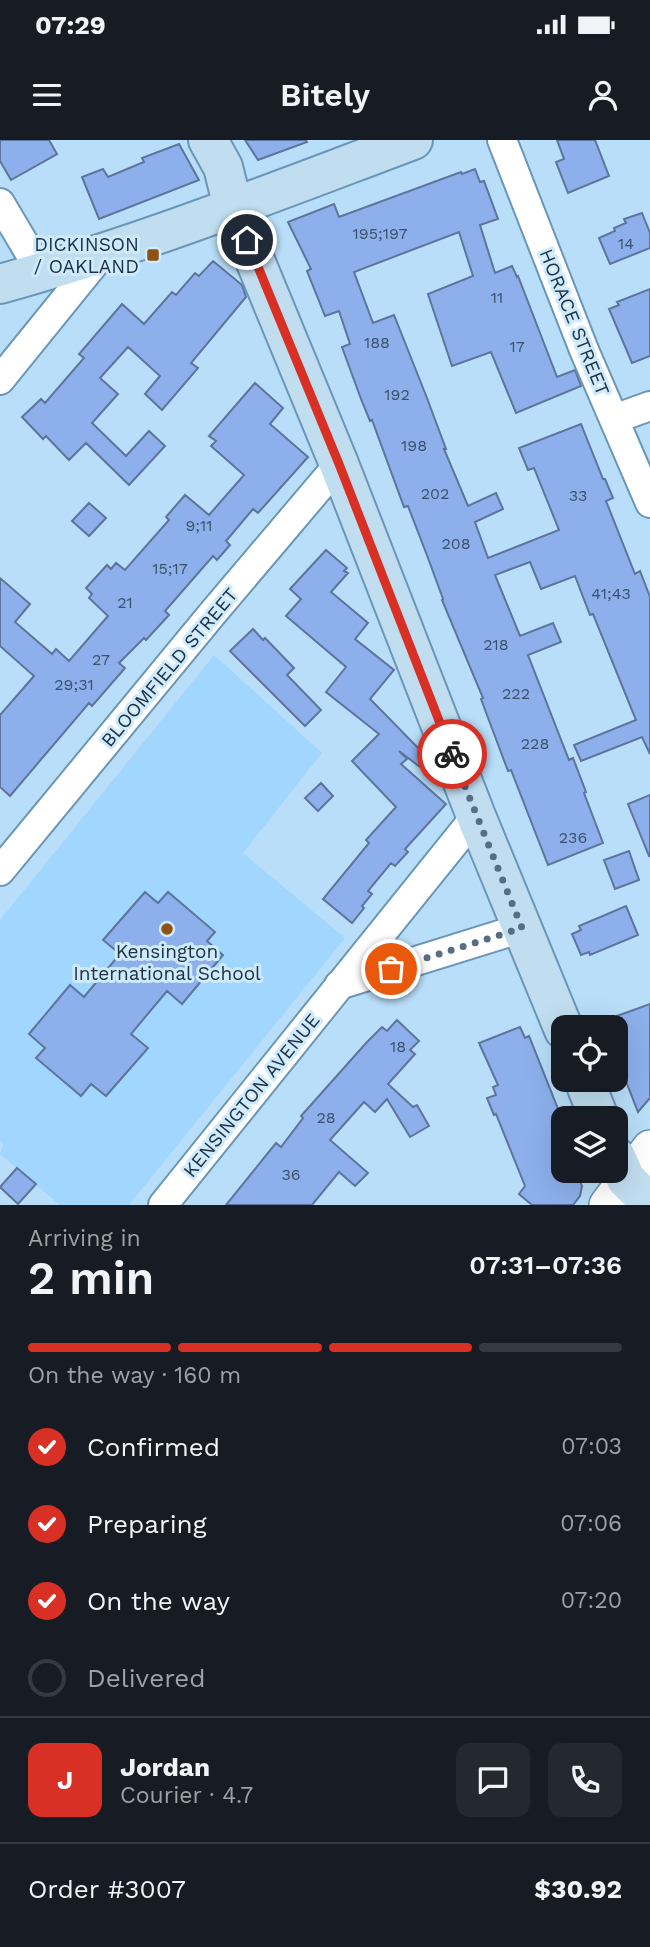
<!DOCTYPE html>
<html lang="en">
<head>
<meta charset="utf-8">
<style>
  :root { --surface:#171b24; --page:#242831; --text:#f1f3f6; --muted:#9ea1a6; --line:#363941; --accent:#d93025 }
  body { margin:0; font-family:"Work Sans",sans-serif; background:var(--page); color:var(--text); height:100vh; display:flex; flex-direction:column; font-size:26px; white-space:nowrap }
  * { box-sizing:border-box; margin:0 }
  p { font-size:23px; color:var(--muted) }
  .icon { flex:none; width:38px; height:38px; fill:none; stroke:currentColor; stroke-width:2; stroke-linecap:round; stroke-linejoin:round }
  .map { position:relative; height:1065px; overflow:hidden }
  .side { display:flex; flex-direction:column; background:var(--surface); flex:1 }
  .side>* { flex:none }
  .tools { position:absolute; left:551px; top:875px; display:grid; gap:14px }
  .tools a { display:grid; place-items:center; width:77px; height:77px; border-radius:14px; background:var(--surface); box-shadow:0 7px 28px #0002; font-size:35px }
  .pin { position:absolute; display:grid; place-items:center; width:60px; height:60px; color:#fff; margin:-30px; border:4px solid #fff; border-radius:50%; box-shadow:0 2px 7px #0007 }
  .courier { position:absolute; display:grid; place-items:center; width:70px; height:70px; margin:-35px; border:5px solid #d93025; border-radius:50%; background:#fff; color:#222; box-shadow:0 2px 9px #0007 }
  .headline em { font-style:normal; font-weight:600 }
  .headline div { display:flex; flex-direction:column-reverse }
  .headline { display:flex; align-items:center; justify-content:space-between; height:119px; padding:0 28px }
  h1 { font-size:46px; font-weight:600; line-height:52px }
  .bar { display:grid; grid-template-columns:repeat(4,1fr); gap:10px 7px; align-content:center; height:84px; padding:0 28px }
  .bar i { height:9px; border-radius:5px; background:var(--line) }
  .bar .selected { background:var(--accent) }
  .bar p { grid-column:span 4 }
  .line { display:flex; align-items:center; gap:18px; padding:0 28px; border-top:2px solid var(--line) }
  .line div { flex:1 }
  .round { display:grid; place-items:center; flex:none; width:74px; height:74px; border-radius:14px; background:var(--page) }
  ol { padding:0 28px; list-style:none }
  li { display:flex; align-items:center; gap:21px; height:77px }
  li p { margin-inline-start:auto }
  li .icon { padding:7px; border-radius:50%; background:var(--accent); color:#fff; stroke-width:4 }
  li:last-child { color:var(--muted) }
  li i { width:38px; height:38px; border:4px solid var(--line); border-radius:50% }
  .status { display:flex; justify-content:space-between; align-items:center; height:49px; padding:0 35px; background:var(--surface); direction:ltr }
  .status svg { height:19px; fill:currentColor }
  header { display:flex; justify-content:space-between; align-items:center; height:91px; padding:0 28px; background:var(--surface); font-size:32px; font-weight:600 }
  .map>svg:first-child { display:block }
  .built { fill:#a1d7ff }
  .building { fill:#8db0ec; stroke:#5d749c; stroke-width:2 }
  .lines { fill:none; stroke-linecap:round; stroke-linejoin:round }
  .minor-casing { stroke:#6a96b7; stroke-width:32 }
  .tertiary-casing { stroke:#6a96b7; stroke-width:38 }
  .secondary-casing { stroke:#6a96b7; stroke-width:42 }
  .minor { stroke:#fff; stroke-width:28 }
  .tertiary { stroke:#fff; stroke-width:35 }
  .secondary { stroke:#c1def0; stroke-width:38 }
  .done { stroke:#566e81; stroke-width:7; stroke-dasharray:0 12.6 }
  .route { stroke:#d93025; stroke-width:9 }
  .poi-dot { fill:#8d5111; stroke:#ceeaff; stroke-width:2.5 }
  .labels { text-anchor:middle; stroke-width:6; stroke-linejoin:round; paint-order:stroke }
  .number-label { font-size:16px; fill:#3b526b }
  .poi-label { font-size:19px; fill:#203240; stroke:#ceeaff; text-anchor:end }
  .street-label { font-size:19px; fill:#203240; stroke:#ceeaff }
</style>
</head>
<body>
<div class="status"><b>07:29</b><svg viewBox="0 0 49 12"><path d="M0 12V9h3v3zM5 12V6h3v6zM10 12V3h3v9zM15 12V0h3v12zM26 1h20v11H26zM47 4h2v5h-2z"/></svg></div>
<header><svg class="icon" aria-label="menu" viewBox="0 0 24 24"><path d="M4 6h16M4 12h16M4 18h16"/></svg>Bitely<svg class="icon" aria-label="person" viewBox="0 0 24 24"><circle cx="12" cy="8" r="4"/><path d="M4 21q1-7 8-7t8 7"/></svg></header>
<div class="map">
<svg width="650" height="1065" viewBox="0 0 650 1065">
  <rect width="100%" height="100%" fill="#b9def9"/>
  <path class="built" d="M214,515L322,613L243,713L345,798L129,1065H60L0,1014L3,1005L0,1002V780Z"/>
  <path class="building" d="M0,0H49L57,14L11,40L0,21Z
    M245,0H306L307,2L258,20Z
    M557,0H595L609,36L568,53L556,22L564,19Z
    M179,4L199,40L99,79L82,37L103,29L108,37L144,22L142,18Z
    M475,29L480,42L484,41L498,79L480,85L495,133L512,126L517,137L518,136L557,237L575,230L581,246L516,273L491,212L452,226L428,154L473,136L459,92L354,132L373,183L394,175L427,258L446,309H444L468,366L496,353L503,369L475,382L488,418L559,390L534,328L528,330L519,308L581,284L603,339H605L613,358L606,361L635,434L640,431L650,457V614L642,597L581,621L574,605L636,580L593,474L590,475L575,436L541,449L530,422L495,435L520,496L553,483L561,502L528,515L569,620L573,618L586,652L584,653L603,703L548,725L511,630L508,631L481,559L483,558L442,460L443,459L428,418L408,366L404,367L372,280L370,281L361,259L342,207L350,204L339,171L325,176L307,131L311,129L288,82L334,64L339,77L461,32L462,34Z
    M642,73L650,93V108L610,124L599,98L615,91L614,88L626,83L624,79Z
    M213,121L242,145L246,157L191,223L198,228L162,270L145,254L160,236L128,207L100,238L118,254L92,283L126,316L149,291L165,306L129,345L86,303L69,320L46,296L43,299L22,277L41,259L45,263L84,218L79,214L122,164L144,184L172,152L176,155L195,133L199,136Z
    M650,149V216L632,223L609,169L619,165L617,162Z
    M255,243L283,268L270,284L308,317L258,373L253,369L226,401L230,405L217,420L213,416L165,471L169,475L146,500L144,498L119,523L125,528L92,566L89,563L10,656L0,647V575L34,536L0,506V438L30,464L15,482L52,514L56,509L69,521L108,476L89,458L92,454L86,448L107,425L111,429L116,423L125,430L169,380L166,377L185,355L209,375L244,335L211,306L216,301L209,296Z
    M89,363L106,378L89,396L72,381Z
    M326,410L347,428L344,431L348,433L331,452L368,483L355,499L394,530L370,559L428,618L420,627L399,611L407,619L401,624L446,664L405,709L408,712L395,726L391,723L368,751L372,754L362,766L364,768L352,783L323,759L369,703L366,700L396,667L352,621L379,594L326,552L346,527L286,476L301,459L290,449Z
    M253,489L263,500L265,498L294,528L287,535L321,570L305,586L230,511Z
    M321,643L333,656L318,671L305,658Z
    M650,655V716H649L628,664Z
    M629,711L639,740L615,749L604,720Z
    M145,752L158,763L168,752L215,792L207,801L223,815L182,864L167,851L131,894L148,908L106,956L91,944L81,956L36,918L45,908L29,894L70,845L84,857L120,814L103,800Z
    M626,766L638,795L590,815L589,812L581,815L572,794L581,790L579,786Z
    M650,864V958L638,972L616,916L620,915L616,904V887H610L609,884L618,880L617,876Z
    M397,880L419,901L410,910L415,914L388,944L413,967L417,965L429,986L410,997L387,959L375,972L364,962L330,1000L368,1033L355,1046L339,1032L312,1065H226L276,1003L281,1007L303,978L301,976L367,902L382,887L387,891Z
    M520,887L525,898L529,896L564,984V1031H576L582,1046L580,1056L573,1065H532L519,1054L525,1046L496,974L494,975L487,958L496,955L493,947L498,945L479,903Z
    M17,1028L36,1044L18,1064L0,1047Z"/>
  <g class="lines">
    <defs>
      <path id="minor" d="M502,0L584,210L650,363
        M0,63L41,132
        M0,240L102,114
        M614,279L650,266
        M0,731L212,474L339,324
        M339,845L522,788
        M163,1065L476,676"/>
      <path id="tertiary" d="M607,1065L650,1008"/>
      <path id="secondary" d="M208,0L223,27L233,67L339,324L476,676L564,890
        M0,144C141,105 277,51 413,0
        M584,940L599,978
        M616,1017L626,1039L650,1063"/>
    </defs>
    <use href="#minor" class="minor-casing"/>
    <use href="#tertiary" class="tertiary-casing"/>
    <use href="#secondary" class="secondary-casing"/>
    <use href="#minor" class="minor"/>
    <use href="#tertiary" class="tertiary"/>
    <use href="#secondary" class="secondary"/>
  </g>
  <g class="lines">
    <path class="done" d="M391,829L522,788L452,614"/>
    <path class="route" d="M247,100L339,324L452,614"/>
  </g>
  <g class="poi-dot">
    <rect x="146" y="108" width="14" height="14" rx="3.5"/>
    <circle cx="167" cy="789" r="7"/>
  </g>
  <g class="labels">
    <g class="number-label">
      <text x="380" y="99">195;197</text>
      <text x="626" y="109">14</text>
      <text x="497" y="163">11</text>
      <text x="377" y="208">188</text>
      <text x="517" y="212">17</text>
      <text x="397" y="260">192</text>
      <text x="414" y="311">198</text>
      <text x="435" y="359">202</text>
      <text x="578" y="361">33</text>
      <text x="199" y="391">9;11</text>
      <text x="456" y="409">208</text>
      <text x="170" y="434">15;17</text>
      <text x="611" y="459">41;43</text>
      <text x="125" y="468">21</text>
      <text x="496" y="510">218</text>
      <text x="101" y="525">27</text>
      <text x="74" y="550">29;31</text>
      <text x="516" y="559">222</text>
      <text x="535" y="609">228</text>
      <text x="573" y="703">236</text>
      <text x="398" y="912">18</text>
      <text x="326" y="983">28</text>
      <text x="291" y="1040">36</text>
    </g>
    <g class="poi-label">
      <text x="139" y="111">DICKINSON<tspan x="139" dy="22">/ OAKLAND</tspan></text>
      <text x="167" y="818" text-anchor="middle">Kensington<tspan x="167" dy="22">International School</tspan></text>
    </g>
    <g class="street-label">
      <text transform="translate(575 182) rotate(68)" y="7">HORACE STREET</text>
      <text transform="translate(169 527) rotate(-50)" y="7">BLOOMFIELD STREET</text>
      <text transform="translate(251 955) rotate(-51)" y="7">KENSINGTON AVENUE</text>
    </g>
  </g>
</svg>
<div class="tools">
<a><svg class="icon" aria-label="locate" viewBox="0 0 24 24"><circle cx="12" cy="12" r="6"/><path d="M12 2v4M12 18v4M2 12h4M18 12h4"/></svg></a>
<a><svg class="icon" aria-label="layers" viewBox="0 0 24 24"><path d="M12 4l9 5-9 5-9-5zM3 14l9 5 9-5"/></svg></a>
</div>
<div class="pin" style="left:391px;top:829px;background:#ea580c"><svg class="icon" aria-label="bag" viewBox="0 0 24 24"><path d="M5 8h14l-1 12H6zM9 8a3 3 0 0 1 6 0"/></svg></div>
<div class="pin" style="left:247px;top:100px;background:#1f2937"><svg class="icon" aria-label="home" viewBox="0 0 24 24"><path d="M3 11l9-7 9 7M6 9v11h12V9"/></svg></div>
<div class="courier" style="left:452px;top:614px"><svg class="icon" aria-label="bike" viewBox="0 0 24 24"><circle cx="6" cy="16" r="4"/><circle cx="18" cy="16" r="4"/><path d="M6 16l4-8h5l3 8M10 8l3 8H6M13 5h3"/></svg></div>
</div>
<section class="side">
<div class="headline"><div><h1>2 min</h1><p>Arriving in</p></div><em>07:31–07:36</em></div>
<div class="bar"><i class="selected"></i><i class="selected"></i><i class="selected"></i><i></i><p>On the way · 160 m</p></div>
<ol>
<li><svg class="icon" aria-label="check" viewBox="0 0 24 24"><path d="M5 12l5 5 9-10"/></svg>Confirmed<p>07:03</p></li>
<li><svg class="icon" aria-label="check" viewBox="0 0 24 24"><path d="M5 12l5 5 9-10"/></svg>Preparing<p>07:06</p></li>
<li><svg class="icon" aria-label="check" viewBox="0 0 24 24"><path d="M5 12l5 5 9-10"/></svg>On the way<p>07:20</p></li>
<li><i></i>Delivered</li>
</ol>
<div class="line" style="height:126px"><b class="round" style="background:var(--accent);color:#fff">J</b><div><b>Jordan</b><p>Courier · 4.7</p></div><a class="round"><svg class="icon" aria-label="chat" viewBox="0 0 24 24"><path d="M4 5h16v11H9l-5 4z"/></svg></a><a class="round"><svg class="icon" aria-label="phone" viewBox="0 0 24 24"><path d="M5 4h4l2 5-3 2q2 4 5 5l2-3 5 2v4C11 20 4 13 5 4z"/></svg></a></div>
<div class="line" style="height:91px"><div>Order #3007</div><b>$30.92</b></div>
</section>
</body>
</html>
